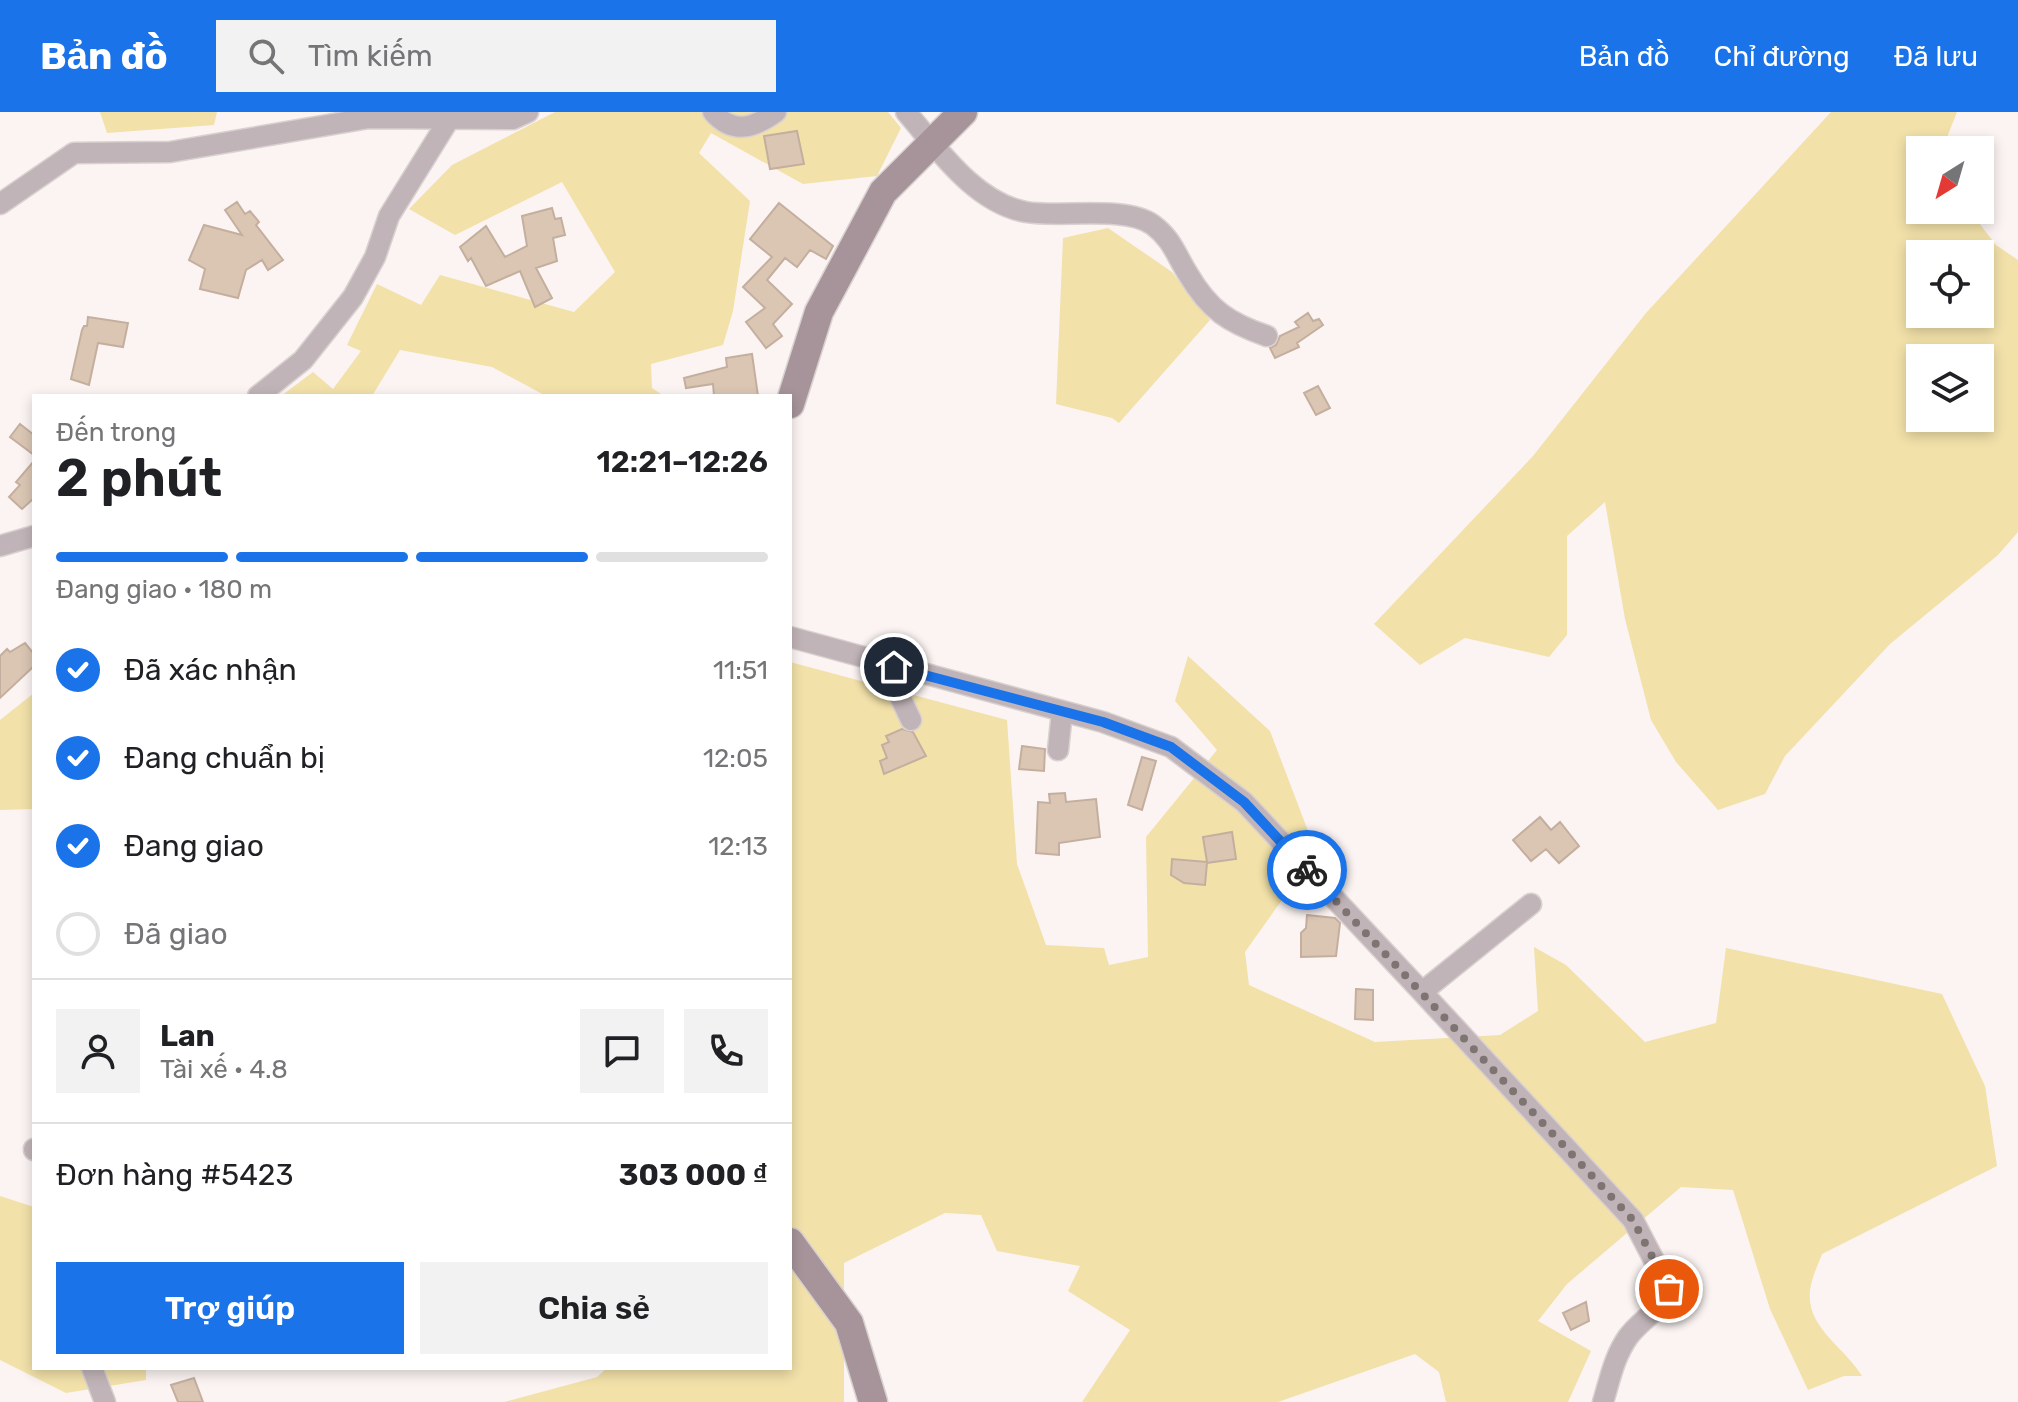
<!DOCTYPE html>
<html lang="vi">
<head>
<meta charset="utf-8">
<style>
  :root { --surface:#fff; --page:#f2f2f2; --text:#202124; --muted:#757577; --line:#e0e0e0; --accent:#1a73e8 }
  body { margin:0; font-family:Rubik,sans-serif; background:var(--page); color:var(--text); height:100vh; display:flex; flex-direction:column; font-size:30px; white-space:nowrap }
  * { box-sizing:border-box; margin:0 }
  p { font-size:26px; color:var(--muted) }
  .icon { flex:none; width:44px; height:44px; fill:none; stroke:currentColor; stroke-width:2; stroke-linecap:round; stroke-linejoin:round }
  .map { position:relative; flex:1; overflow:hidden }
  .drawer { position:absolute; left:32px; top:282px; width:760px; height:976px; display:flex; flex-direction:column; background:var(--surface); border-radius:0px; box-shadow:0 4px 12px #0003 }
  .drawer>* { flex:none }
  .needle { width:52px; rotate:217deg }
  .buttons { position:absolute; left:1906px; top:24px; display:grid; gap:16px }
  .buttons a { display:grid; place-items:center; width:88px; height:88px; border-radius:0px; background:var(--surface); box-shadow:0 4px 12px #0003; font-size:40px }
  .pin { position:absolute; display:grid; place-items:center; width:68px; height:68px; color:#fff; margin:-34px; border:4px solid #fff; border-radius:50%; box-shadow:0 2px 8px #0007 }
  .courier { position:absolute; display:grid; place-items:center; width:80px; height:80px; margin:-40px; border:6px solid #1a73e8; border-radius:50%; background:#fff; color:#222; box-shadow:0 2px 10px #0007 }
  .headline em { font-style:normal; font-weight:600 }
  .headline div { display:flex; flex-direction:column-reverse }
  .headline { display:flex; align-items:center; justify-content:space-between; height:136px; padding:0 24px }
  h1 { font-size:52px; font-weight:600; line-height:60px }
  .bar { display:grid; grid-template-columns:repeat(4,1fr); gap:12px 8px; align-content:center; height:96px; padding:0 24px }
  .bar i { height:10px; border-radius:6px; background:var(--line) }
  .bar .on { background:var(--accent) }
  .bar p { grid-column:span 4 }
  .line { display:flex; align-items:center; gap:20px; padding:0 24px; border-top:2px solid var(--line) }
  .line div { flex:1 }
  .round { display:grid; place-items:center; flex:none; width:84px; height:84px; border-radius:0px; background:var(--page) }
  ol { padding:0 24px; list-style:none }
  li { display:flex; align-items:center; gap:24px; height:88px }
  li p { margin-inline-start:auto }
  li .icon { padding:8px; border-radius:50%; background:var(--accent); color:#fff; stroke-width:4 }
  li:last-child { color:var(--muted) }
  li i { width:44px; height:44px; border:4px solid var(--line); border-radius:50% }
  .action { display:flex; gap:16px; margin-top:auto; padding:16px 24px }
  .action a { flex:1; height:92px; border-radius:0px; background:var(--accent); color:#fff; font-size:32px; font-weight:600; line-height:92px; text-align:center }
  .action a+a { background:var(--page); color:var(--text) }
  header { display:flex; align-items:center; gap:48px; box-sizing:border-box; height:112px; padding:0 40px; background:var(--accent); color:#fff }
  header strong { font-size:38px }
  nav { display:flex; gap:44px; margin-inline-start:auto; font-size:28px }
  .search { width:560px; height:72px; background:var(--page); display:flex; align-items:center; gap:20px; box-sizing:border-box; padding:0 28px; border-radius:0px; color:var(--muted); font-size:30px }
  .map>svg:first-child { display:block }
  .green { fill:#f2e1a9; fill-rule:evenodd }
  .building { fill:#dbc6b4; stroke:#c4af9e; stroke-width:2 }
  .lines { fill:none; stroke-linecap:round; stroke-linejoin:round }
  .street-casing { stroke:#d8d1d0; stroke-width:23 }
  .secondary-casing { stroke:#d8d1d0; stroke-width:31 }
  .street { stroke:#c1b4b8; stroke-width:20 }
  .secondary { stroke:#a6949a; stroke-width:28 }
  .done { stroke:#7e7573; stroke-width:8; stroke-dasharray:0 14.4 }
  .route { stroke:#1a73e8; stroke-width:10 }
</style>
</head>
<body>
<header>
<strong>Bản đồ</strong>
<div class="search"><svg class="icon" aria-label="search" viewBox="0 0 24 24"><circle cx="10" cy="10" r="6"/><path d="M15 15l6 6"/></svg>Tìm kiếm</div>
<nav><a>Bản đồ</a><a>Chỉ đường</a><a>Đã lưu</a></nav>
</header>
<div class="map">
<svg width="2018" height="1290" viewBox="0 0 2018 1290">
  <rect width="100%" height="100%" fill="#fbf4f3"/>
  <path class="green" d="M100,0H217L214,13L107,21Z
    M555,0H888L901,16L877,64L803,72L711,21L699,41L750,89L733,199L723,233L651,252L652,276L664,284H546L492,255L400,238L372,284H281L313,260L333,277L361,239L347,233L377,172L421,193L440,163L574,200L615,160L562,70L455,123L409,97L452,53Z
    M1831,0H1957L1942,38H1920V98H1969L1996,133L2018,148V420L1998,443L1890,532L1785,644L1765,682L1718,698L1676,650L1651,608L1625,507L1605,390L1567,424V523L1549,545L1465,526L1420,553L1374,512L1533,344L1646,201ZM1920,142H1980V202H1920ZM1980,246V306H1920V246Z
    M1108,116L1172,160L1210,208L1119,311L1112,306L1056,292L1063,126Z
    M1188,544L1270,619L1316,740L1245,840L1249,873L1375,930L1500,923L1538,899L1534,835L1566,853L1645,930L1716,911L1726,836L1942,882L1985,974L1997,1054L1822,1142C1818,1153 1811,1167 1810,1179C1806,1216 1846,1236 1862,1264H1844L1808,1278L1770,1197L1733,1078L1681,1075L1567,1172L1538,1209L1591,1239L1568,1290H1446L1439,1260L1415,1242L1278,1290H1082L1130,1218L1068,1179L1080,1154L997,1139L981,1103L945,1101L844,1151V1290H504L597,1265L607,1256H790V550L1007,608L1017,752L1046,833L1104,836L1109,853L1148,845L1146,725L1217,638L1175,589Z
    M34,581V697L0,698V608Z
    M0,1084L34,1095V1256H146V1268L66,1281L0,1248Z"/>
  <path class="building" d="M797,19L804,52L770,57L764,24Z
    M237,90L245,102L250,99L259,110L256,113L283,148L268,158L262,148L246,158L238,186L200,177L205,157L189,148L204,113L242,123L225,98Z
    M779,91L833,134L826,147L810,138L797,155L785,146L767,168L792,192L773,212L782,224L766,236L746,210L765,196L743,175L772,145L750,127Z
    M552,96L555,107L561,106L565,123L553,126L557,149L536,156L552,186L535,195L520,159L486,174L471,146L468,149L460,135L486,114L505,145L527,134L522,104Z
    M1308,201L1313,209L1319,207L1323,213L1297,231L1299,235L1275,246L1270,236L1276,233L1280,224L1299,215L1295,210Z
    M88,205L128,211L123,235L98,231L89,273L71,267L82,218L84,214H87Z
    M752,242L758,284H714L713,272L686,276L684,266L727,255L726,246Z
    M1318,274L1330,296L1316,303L1304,281Z
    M20,312L34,323V343L10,325Z
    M34,349V386L22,397L9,385L20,373L16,370Z
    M25,531L34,542V554L0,586V544L7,537L10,540Z
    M902,617L913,620L926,644L884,662L880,649L887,646L882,633L889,630L886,624Z
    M1022,634L1045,637L1044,659L1019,657Z
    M1142,645L1156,649L1142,698L1128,693Z
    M1065,681L1066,690L1096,687L1100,725L1059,731V743L1036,741L1038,690L1050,691L1049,682Z
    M1540,705L1551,718L1560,710L1579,734L1559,751L1546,737L1531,749L1513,728Z
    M1232,720L1236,747L1207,751L1205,773L1184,771L1171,763L1172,747L1207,750L1203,725Z
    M1307,803L1335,806L1340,811L1336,844L1301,845V821L1306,816Z
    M1356,877L1373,878V908L1355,907Z
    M1586,1190L1589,1209L1571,1218L1563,1201Z
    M194,1266L203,1290H178L171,1273Z"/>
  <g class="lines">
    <defs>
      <path id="street" d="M713,0C733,23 754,16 776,0
        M906,0C938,37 975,91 1026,100C1060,106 1126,93 1153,113C1172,127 1176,143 1188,162C1209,198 1229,211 1267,224
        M0,92L74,41L170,40L369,6L513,7L528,0
        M258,284L303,248L353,185L375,145L389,104L448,9
        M0,434L34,424
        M790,525L1103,610L1171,635L1244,690L1422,880
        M894,555V572L911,608
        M1058,638L1062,600
        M1531,792L1422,880L1633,1108L1669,1177C1663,1197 1640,1208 1628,1225C1614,1245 1610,1267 1603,1290
        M34,1037V1038
        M92,1256L105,1290"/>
      <path id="secondary" d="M790,292L819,200L883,80L963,0
        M790,1130L849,1211L873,1290"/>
    </defs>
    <use href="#street" class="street-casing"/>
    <use href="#secondary" class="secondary-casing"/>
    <use href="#street" class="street"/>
    <use href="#secondary" class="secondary"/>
  </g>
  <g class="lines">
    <path class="done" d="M1307,758L1633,1108L1669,1177"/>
    <path class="route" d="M894,555L1103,610L1171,635L1244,690L1307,758"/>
  </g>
</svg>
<div class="buttons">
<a><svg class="needle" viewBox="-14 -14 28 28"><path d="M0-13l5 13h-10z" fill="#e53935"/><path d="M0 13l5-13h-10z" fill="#757577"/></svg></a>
<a><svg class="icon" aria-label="locate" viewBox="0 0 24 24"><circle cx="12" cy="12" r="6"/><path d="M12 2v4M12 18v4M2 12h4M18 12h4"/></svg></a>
<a><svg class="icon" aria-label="layers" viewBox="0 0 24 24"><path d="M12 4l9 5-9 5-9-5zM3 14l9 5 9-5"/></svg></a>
</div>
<div class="pin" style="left:1669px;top:1177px;background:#ea580c"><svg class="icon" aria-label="bag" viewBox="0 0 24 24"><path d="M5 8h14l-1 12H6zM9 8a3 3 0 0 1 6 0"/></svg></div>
<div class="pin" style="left:894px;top:555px;background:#1f2937"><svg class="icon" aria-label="home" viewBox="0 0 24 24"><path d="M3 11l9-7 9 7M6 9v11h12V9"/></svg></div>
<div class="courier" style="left:1307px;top:758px"><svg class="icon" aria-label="bike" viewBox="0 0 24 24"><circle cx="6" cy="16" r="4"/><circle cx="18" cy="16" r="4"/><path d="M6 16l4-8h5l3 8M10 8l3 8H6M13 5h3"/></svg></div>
<section class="drawer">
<div class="headline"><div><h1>2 phút</h1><p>Đến trong</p></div><em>12:21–12:26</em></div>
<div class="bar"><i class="on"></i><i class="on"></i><i class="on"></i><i></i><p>Đang giao · 180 m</p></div>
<ol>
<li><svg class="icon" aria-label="check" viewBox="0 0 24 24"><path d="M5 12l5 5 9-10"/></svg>Đã xác nhận<p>11:51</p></li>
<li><svg class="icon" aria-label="check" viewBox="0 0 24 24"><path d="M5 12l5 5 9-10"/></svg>Đang chuẩn bị<p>12:05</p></li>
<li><svg class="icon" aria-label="check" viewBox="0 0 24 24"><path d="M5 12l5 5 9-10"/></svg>Đang giao<p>12:13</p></li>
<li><i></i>Đã giao</li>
</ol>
<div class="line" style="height:144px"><a class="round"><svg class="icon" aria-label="person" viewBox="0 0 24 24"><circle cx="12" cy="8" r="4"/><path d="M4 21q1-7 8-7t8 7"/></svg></a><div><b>Lan</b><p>Tài xế · 4.8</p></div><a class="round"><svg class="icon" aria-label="chat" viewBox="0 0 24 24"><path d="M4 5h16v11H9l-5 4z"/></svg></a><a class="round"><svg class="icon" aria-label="phone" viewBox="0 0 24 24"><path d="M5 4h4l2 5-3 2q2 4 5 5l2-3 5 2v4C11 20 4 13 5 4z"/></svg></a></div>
<div class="line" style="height:104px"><div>Đơn hàng #5423</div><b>303 000 ₫</b></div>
<div class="action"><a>Trợ giúp</a><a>Chia sẻ</a></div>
</section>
</div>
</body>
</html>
